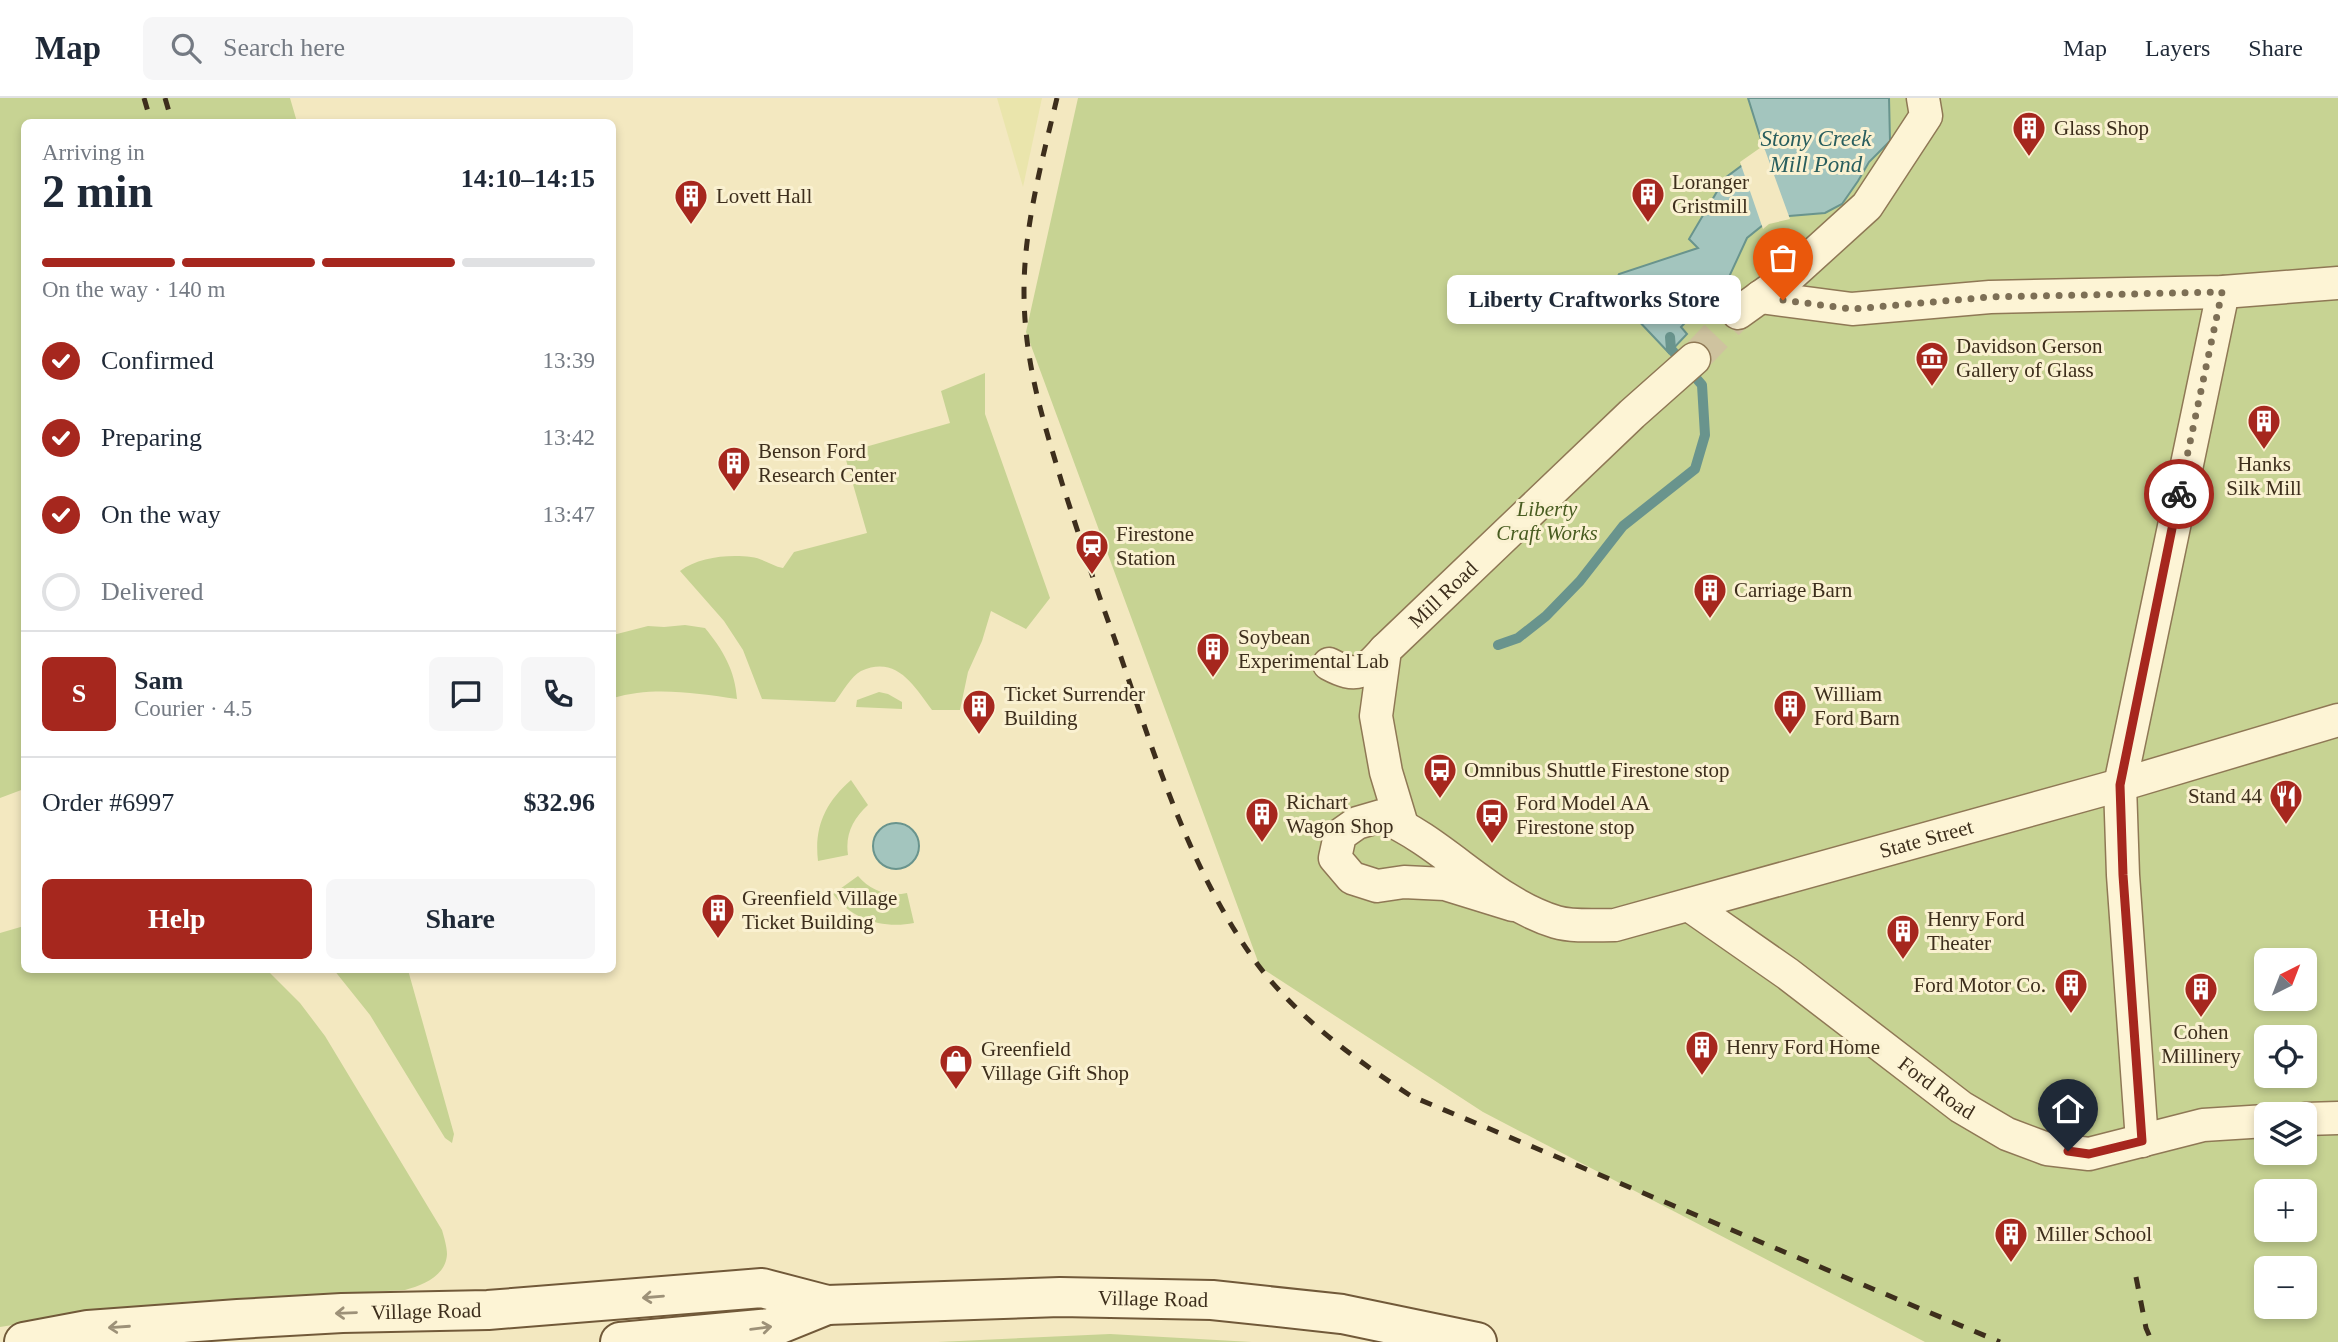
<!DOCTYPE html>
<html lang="en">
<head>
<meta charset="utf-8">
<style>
  :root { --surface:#fff; --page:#f6f6f7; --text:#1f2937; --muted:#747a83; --line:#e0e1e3; --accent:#a6271e }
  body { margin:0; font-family:Georgia,serif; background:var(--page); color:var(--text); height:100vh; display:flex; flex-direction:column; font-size:26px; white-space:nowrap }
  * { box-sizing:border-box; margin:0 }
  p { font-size:23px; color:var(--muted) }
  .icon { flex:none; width:38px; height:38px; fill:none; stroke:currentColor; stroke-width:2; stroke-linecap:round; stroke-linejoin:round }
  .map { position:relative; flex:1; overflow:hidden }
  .side { position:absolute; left:21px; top:21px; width:595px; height:854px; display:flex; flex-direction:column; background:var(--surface); border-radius:10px; box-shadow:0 4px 10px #0003 }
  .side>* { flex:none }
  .needle { width:46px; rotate:42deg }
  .fabs { position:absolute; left:2254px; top:850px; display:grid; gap:14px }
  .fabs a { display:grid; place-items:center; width:63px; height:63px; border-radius:10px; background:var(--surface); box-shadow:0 4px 10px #0003; font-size:35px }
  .pin { position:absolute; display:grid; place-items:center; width:60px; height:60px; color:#fff; margin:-72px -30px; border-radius:50% 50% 50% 0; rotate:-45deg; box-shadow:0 0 7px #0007 }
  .pin .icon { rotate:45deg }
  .courier { position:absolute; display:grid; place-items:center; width:70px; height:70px; margin:-35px; border:5px solid #a6271e; border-radius:50%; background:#fff; color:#222; box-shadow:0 2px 9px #0007 }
  .bubble { position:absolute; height:49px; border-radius:10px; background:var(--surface); box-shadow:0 4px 10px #0003; font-size:23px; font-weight:700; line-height:49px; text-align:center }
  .head em { font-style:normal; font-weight:700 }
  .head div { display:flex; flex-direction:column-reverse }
  .head { display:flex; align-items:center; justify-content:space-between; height:119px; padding:0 21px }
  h1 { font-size:46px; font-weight:700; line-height:52px }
  .bar { display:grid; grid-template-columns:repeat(4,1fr); gap:10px 7px; align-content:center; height:84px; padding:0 21px }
  .bar i { height:9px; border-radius:5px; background:var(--line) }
  .bar .current { background:var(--accent) }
  .bar p { grid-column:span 4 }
  .line { display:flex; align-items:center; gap:18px; padding:0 21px; border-top:2px solid var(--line) }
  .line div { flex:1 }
  .round { display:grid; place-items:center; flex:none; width:74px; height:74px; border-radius:10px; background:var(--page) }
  ol { padding:0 21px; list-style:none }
  li { display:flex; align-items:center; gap:21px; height:77px }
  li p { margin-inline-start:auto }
  li .icon { padding:7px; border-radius:50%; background:var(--accent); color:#fff; stroke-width:4 }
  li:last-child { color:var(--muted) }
  li i { width:38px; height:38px; border:4px solid var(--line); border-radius:50% }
  .button { display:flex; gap:14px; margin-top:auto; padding:14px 21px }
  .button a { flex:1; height:80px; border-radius:10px; background:var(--accent); color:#fff; font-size:28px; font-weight:700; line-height:80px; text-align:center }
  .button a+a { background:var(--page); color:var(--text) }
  header { display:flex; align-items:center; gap:42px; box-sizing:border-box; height:98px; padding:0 35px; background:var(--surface); border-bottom:2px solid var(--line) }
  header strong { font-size:33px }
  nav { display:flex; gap:38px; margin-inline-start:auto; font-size:24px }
  .search { width:490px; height:63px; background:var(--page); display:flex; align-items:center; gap:18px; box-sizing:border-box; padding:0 24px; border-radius:10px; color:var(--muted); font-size:26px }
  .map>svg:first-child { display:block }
  .farmland { fill:#eae5ac }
  .green { fill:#c7d393; fill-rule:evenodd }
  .water { fill:#a3c5be; stroke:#69948d; stroke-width:2 }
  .pier { fill:#f3e8c0 }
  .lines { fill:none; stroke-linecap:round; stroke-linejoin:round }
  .stream { stroke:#69948d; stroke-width:10 }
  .street-tunnel { stroke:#cfc39f; stroke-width:32; stroke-dasharray:32 16; stroke-linecap:butt }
  .street-casing { stroke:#8f7855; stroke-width:35 }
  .secondary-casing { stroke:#715939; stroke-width:42 }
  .street { stroke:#fdf4d5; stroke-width:32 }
  .secondary { stroke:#fdf4d5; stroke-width:38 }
  .rail { stroke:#3d2e1c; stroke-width:5; stroke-dasharray:12 12; stroke-linecap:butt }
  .oneway { stroke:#9d9178 }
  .done { stroke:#7d6f55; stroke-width:7; stroke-dasharray:0 12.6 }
  .route { stroke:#a6271e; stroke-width:9 }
  .labels { text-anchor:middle; stroke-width:6; stroke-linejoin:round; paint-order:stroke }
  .poi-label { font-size:21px; fill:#3d2e1c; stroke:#faf1d1; text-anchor:start }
  .park-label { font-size:21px; font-style:italic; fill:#485c20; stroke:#faf1d1 }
  .street-label { font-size:21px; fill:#3d2e1c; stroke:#faf1d1 }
  .water-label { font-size:23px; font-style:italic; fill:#295e5e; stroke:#faf1d1 }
</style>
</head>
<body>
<header>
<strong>Map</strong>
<div class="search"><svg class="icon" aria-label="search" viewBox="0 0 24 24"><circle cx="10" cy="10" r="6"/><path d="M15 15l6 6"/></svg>Search here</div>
<nav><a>Map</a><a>Layers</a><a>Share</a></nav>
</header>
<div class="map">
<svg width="2338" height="1244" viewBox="0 0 2338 1244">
  <rect width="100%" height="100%" fill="#f3e8c0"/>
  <path class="farmland" d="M997,0H1042L1023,89Z"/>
  <path class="green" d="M0,0H290L297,24H24V691L0,700Z
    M1078,0H2338V1244H1925L1483,1014L1260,869L1026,234ZM2266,863H2305V901H2266ZM2266,940H2305V978H2266ZM2266,1017H2305V1055H2266ZM2266,1094H2305V1132H2266ZM2266,1171H2305V1209H2266Z
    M985,275V316L1050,500L1026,531L991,513L982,543L968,574L960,612H932C914,588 897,557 861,573C851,578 842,595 835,604L762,601L743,552L724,523L680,473C698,459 729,456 751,459C762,460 772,468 783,470L794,454L867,435L844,355L950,325L941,293Z
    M685,527L705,530C723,552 735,572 737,601C696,595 652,588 613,600V537L648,528L664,529Z
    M879,594L888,596L902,604V611L856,609L857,602Z
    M851,682L868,707C853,721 845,736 848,757L818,763C814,729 825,705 851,682Z
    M858,778C871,793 888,799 907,795L914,825C884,831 852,822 833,796Z
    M24,828V872H264L270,875L300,905L325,938L442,1132C444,1139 447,1149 447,1156C446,1178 423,1187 405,1192L182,1204L88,1215L0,1229V835Z
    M334,872H408L454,1036L452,1045L445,1040L370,917Z
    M1110,1236L1252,1244H938Z"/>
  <path class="water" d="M1748,0H1889L1890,43L1869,64L1858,83L1842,106L1825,115L1789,118L1768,123L1747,140L1729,179L1681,229L1687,236L1669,255L1635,219L1613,189L1619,176L1698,150L1689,141L1725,80L1764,51Z
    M873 748a23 23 0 1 1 46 0a23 23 0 1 1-46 0Z"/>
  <path class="pier" d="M1761,41L1790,121L1769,126L1763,131L1740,64L1760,50L1758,42Z"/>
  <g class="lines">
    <path class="stream" d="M1498,547L1518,540L1546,518L1580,483L1623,428L1695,371L1705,337L1702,287L1671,251L1670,239"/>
    <path class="street-tunnel" d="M1694,261L1738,215"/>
    <defs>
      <g id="street">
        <path d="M1760,199L1852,211L1990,199L2223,194L2338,185"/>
        <path d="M1738,215L1791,177L1867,108L1926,18L1923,0"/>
        <path d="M1329,566C1357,581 1365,575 1385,552"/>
        <path id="s1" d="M1402,727L1386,674L1376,618L1385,552L1632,316L1694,261"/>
        <path id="s2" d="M1513,807L1445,786L1404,784L1377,788L1352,780L1335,760L1340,737L1357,725L1381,718C1445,745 1489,803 1556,824C1573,829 1597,827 1615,827L2120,687L2338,622"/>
        <path id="s3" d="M1689,807L1788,876L1961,1009L2007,1036L2047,1051L2089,1056L2203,1027L2266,1023"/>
        <path d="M2305,1021L2338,1020"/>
        <path d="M2142,1043L2123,777L2120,687L2223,194"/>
      </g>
      <g id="secondary">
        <path id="s4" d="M24,1244L88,1232L238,1221L342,1215L488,1212L762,1190L827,1207L1060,1199L1212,1202L1342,1216L1477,1244"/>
        <path d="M620,1244L770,1230L827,1207"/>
      </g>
    </defs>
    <use href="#street" class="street-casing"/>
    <use href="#secondary" class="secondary-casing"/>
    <use href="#street" class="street"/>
    <use href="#secondary" class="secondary"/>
    <path class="rail" d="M144,0L151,24
      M165,0L172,24
      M1057,0C1042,63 1024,128 1024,193C1024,263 1042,319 1062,385C1079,437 1095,488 1114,539C1153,651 1187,770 1258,867C1299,921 1355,961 1411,998L2000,1244
      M2136,1179L2146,1230L2152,1244"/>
  </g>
  <defs><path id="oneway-shaft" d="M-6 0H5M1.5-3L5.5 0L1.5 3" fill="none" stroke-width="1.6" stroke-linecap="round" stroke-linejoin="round" transform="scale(1.75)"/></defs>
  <g class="oneway">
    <use href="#oneway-shaft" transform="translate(653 1199) rotate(175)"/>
    <use href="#oneway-shaft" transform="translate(346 1215) rotate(178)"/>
    <use href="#oneway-shaft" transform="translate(119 1229) rotate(176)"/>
    <use href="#oneway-shaft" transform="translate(761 1230) rotate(-7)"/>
  </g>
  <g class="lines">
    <path class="done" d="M1783,202L1852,211L1990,199L2222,194L2179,396"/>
    <path class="route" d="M2068,1053L2089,1056L2142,1043L2123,777L2120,687L2179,396"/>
  </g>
  <defs>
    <symbol id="building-pin" viewBox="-11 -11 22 30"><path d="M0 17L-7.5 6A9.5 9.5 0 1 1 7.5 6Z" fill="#a6271e" stroke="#faf1d1"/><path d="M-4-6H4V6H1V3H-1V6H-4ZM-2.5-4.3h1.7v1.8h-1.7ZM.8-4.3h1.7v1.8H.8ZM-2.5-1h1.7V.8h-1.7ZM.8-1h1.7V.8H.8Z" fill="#fff"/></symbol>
    <symbol id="museum-pin" viewBox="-11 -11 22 30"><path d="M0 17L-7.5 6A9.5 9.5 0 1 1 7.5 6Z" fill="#a6271e" stroke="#faf1d1"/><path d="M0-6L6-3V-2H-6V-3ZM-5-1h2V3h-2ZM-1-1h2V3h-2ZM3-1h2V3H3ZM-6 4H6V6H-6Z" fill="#fff"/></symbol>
    <symbol id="station-pin" viewBox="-11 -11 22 30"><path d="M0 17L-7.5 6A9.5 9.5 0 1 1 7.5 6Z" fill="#a6271e" stroke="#faf1d1"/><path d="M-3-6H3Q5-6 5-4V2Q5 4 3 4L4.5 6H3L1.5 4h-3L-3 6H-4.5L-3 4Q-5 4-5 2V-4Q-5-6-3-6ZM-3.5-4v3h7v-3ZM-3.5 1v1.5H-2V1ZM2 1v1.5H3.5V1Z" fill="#fff"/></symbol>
    <symbol id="bus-pin" viewBox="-11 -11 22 30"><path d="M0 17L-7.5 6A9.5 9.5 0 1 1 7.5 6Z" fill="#a6271e" stroke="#faf1d1"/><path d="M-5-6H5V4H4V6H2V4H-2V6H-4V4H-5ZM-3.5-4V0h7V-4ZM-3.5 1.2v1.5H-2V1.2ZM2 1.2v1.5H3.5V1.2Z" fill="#fff"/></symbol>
    <symbol id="restaurant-pin" viewBox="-11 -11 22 30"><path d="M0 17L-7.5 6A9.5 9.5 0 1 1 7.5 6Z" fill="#a6271e" stroke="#faf1d1"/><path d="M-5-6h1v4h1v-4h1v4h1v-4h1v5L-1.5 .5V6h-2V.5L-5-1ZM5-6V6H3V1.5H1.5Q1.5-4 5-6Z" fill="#fff"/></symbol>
    <symbol id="shop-pin" viewBox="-11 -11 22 30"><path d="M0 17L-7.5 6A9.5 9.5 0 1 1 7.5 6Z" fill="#a6271e" stroke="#faf1d1"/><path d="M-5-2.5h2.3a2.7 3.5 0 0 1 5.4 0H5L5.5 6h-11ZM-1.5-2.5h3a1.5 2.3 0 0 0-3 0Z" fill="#fff"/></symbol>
  </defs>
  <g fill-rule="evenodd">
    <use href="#building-pin" x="2010" y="11" width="38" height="52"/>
    <use href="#building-pin" x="1629" y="77" width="38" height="52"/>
    <use href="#building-pin" x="672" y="79" width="38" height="52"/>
    <use href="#museum-pin" x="1913" y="241" width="38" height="52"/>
    <use href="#building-pin" x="2245" y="304" width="38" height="52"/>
    <use href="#building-pin" x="715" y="346" width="38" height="52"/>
    <use href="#station-pin" x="1073" y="429" width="38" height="52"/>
    <use href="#building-pin" x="1691" y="473" width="38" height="52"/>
    <use href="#building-pin" x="1194" y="532" width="38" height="52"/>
    <use href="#building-pin" x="960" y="589" width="38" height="52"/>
    <use href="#building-pin" x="1771" y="589" width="38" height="52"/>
    <use href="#bus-pin" x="1421" y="653" width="38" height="52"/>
    <use href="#restaurant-pin" x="2267" y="679" width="38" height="52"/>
    <use href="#building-pin" x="1243" y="697" width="38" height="52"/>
    <use href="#bus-pin" x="1473" y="698" width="38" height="52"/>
    <use href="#building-pin" x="699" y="793" width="38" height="52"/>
    <use href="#building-pin" x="1884" y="814" width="38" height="52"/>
    <use href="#building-pin" x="2052" y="868" width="38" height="52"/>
    <use href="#building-pin" x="2182" y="872" width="38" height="52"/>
    <use href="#building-pin" x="1683" y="930" width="38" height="52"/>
    <use href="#shop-pin" x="937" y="944" width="38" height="52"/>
    <use href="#building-pin" x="1992" y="1117" width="38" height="52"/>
  </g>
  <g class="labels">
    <g class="poi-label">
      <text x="2054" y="37">Glass Shop</text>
      <text x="1672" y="91">Loranger<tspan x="1672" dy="24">Gristmill</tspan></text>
      <text x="716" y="105">Lovett Hall</text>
      <text x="1956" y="255">Davidson Gerson<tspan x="1956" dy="24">Gallery of Glass</tspan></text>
      <text x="758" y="360">Benson Ford<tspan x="758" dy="24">Research Center</tspan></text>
      <text x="2264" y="373" text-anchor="middle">Hanks<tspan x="2264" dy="24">Silk Mill</tspan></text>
      <text x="1116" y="443">Firestone<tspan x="1116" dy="24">Station</tspan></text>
      <text x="1734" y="499">Carriage Barn</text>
      <text x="1238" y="546">Soybean<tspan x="1238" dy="24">Experimental Lab</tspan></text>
      <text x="1004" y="603">Ticket Surrender<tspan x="1004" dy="24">Building</tspan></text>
      <text x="1814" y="603">William<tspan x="1814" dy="24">Ford Barn</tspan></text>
      <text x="1464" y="679">Omnibus Shuttle Firestone stop</text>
      <text x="2262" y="705" text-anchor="end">Stand 44</text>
      <text x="1286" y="711">Richart<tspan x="1286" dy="24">Wagon Shop</tspan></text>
      <text x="1516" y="712">Ford Model AA<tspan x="1516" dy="24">Firestone stop</tspan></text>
      <text x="742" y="807">Greenfield Village<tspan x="742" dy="24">Ticket Building</tspan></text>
      <text x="1927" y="828">Henry Ford<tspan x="1927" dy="24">Theater</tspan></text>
      <text x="2046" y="894" text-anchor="end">Ford Motor Co.</text>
      <text x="2201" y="941" text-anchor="middle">Cohen<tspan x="2201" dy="24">Millinery</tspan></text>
      <text x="1726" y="956">Henry Ford Home</text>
      <text x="981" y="958">Greenfield<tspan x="981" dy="24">Village Gift Shop</tspan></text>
      <text x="2036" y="1143">Miller School</text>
    </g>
    <g class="park-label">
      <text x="1547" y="418">Liberty<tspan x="1547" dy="24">Craft Works</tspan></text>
    </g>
    <g class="street-label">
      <text dy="7" stroke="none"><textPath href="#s1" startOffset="259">Mill Road</textPath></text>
      <text dy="7" stroke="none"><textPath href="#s2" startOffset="849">State Street</textPath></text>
      <text dy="7" stroke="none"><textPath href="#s3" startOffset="308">Ford Road</textPath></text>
      <text dy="7" stroke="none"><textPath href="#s4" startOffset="1134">Village Road</textPath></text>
      <text dy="7" stroke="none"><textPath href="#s4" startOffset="404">Village Road</textPath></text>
    </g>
    <g class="water-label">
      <text x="1816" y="48">Stony Creek<tspan x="1816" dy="26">Mill Pond</tspan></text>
    </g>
  </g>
</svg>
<div class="fabs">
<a><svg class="needle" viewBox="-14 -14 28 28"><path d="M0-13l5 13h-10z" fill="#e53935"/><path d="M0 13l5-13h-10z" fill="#747a83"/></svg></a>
<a><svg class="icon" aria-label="locate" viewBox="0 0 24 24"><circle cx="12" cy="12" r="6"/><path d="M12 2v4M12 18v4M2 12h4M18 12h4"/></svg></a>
<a><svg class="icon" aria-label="layers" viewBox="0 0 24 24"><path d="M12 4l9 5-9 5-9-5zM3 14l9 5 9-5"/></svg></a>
<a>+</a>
<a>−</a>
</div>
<div class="pin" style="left:1783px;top:202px;background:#ea580c"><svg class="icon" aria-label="bag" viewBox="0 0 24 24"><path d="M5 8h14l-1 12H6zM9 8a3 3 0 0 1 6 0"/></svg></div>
<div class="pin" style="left:2068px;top:1053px;background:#1f2937"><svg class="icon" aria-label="home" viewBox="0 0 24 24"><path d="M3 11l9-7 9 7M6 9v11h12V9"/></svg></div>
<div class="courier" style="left:2179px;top:396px"><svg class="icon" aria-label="bike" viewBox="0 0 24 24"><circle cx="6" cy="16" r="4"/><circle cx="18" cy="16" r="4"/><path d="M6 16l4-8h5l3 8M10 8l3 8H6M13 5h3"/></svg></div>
<div class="bubble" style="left:1447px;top:177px;width:294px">Liberty Craftworks Store</div>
<section class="side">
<div class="head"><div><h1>2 min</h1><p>Arriving in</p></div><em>14:10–14:15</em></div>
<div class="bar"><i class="current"></i><i class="current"></i><i class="current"></i><i></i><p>On the way · 140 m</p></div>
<ol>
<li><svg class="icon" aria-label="check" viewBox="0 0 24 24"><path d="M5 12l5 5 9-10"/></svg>Confirmed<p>13:39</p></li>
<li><svg class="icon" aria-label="check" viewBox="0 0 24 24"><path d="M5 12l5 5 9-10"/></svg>Preparing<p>13:42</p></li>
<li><svg class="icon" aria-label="check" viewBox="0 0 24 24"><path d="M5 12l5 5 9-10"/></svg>On the way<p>13:47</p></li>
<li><i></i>Delivered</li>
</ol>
<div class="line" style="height:126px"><b class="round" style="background:var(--accent);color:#fff">S</b><div><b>Sam</b><p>Courier · 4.5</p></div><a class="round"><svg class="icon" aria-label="chat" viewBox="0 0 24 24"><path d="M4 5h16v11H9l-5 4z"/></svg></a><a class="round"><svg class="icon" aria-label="phone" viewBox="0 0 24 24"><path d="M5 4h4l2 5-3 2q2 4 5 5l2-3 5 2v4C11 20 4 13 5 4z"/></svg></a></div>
<div class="line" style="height:91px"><div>Order #6997</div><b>$32.96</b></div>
<div class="button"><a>Help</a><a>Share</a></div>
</section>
</div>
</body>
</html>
